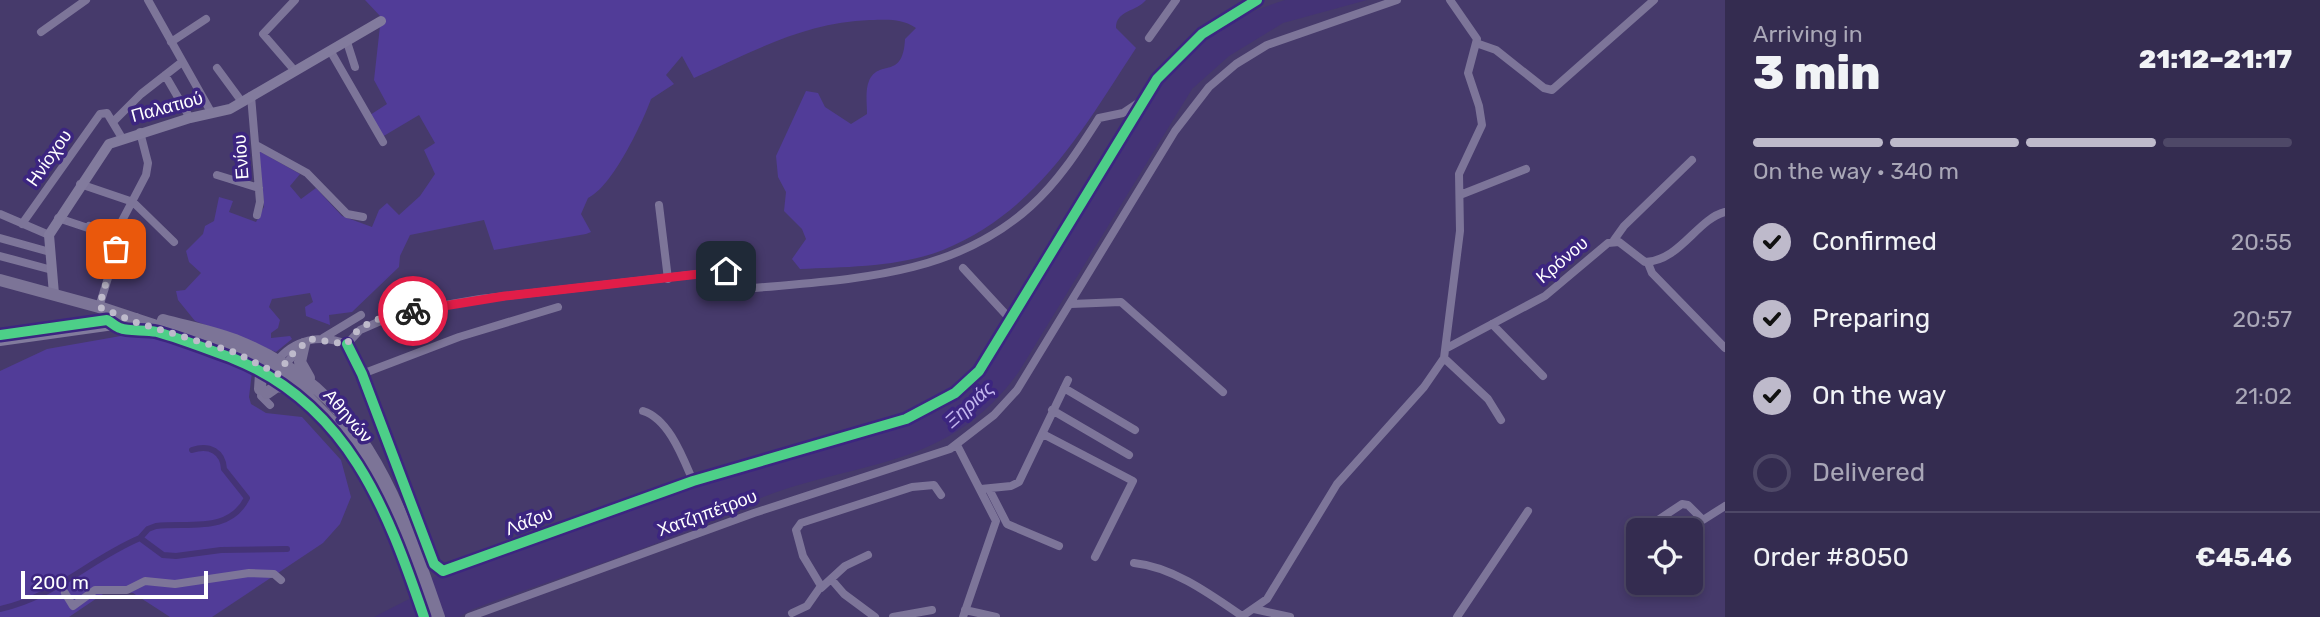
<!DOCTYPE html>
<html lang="en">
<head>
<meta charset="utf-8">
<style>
  :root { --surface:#342c50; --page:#3f385a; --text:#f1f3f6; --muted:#a9a7b7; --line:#4e4867; --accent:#bebacb }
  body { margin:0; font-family:Rubik,sans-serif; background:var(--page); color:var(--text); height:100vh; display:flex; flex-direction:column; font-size:26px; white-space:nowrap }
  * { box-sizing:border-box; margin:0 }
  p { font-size:23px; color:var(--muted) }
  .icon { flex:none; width:38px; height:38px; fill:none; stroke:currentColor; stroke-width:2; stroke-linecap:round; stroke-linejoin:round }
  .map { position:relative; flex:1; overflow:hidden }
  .side { display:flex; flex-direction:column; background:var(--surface); width:595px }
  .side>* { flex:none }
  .fabs { position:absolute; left:1626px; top:518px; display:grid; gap:14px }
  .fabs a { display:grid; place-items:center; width:77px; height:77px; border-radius:10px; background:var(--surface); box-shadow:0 4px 10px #0003,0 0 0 2px var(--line); font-size:35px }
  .scale { position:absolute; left:21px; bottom:18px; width:187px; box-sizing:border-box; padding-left:7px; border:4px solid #fff; border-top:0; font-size:19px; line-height:24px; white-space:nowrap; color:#fff; -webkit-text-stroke:5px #3c2580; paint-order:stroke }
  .pin { position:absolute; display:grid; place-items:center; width:60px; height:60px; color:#fff; margin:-30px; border-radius:14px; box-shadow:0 4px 10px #0006 }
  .courier { position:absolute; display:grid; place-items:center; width:70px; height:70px; margin:-35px; border:5px solid #e11d48; border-radius:50%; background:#fff; color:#222; box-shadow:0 2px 9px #0007 }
  .overview em { font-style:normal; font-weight:800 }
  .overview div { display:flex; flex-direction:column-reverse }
  .overview { display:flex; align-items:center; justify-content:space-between; height:119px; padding:0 28px }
  h1 { font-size:46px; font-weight:800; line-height:52px }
  .bar { display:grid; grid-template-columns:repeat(4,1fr); gap:10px 7px; align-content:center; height:84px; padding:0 28px }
  .bar i { height:9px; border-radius:5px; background:var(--line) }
  .bar .on { background:var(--accent) }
  .bar p { grid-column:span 4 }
  .line { display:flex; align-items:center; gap:18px; padding:0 28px; border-top:2px solid var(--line) }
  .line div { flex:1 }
  ol { padding:0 28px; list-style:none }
  li { display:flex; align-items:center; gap:21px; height:77px }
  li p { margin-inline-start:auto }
  li .icon { padding:7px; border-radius:50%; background:var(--accent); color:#111; stroke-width:4 }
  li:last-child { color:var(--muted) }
  li i { width:38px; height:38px; border:4px solid var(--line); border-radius:50% }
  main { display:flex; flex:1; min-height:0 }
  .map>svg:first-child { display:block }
  .green { fill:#513c98 }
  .water { fill:#443376 }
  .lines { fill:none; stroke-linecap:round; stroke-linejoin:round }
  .canal { stroke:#443376; stroke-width:6 }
  .street { stroke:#7d7599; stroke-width:8 }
  .secondary { stroke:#827b9d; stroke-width:10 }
  .primary { stroke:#7c7497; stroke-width:12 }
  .cycleway-casing { stroke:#3c2580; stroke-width:15 }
  .cycleway { stroke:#4dcf88; stroke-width:10 }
  .done { stroke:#bebacb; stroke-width:7; stroke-dasharray:0 12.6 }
  .route { stroke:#e11d48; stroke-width:9 }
  .labels { text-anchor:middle; stroke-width:7; stroke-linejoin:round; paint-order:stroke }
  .street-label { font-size:18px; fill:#fff; stroke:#3c2580 }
  .water-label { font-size:19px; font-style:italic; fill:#c3b6ee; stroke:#3c2580 }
</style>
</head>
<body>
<main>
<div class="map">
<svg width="1725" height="617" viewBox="0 0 1725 617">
  <rect width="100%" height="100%" fill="#463a6b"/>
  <path class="green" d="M365,0H1146C1136,12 1116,10 1116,28L1136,48C1083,129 1038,211 943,250C900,267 846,267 800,269L792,259L806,239L802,229L784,211L786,192L778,177L776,156L806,91L818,93L825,107L851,124L867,114C867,104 865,90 869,81C879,58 903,81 905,39L916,28C900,18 889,20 870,20C805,22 752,52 694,78L682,56L666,75L674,84L651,99C642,124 612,187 588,198L581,214L591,232L586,234L494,250L484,220L410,235L400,256L399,267L352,312L329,315L330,325L306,316L305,307L313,302L310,293L272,299L269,307L280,320L278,328L271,333V338L290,336L292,339L276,352L195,321L178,300L176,291L185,290L201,273L189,262L186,251L203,234L205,226L214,221L219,197L233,201L229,212L256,222L264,207L259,151L300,174L290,186L301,199L316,188L342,216L372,227L379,210L387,203L399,215L420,196L435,174L424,150L435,143L419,115L382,137L370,115L387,104L374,80L381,17Z
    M132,334L166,339L252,372L249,397L251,404L266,413L302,417L341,460L351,497L340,524L323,543L212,617H170L133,593L109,590L69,617H0V371L47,349Z"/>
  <path class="water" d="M1285,0H1367L1283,23L1229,56L1192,89L1018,373C946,471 859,459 758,499C741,506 726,515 710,522C632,555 550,580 471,610L459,617H374L413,597L434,577L452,575L697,485L911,424L947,407L984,375L1154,97C1186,49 1230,17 1285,0Z"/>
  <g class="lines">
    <path class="canal" d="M140,538L148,529L156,526C188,522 229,534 247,498L224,469C223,452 210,444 192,450
      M0,609C55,597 90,559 140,538L163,555L176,556L221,550L287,549"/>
    <path class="street" d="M148,0L211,112
      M41,32L86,0
      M1149,38L1176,0
      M171,42L206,19
      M347,42L355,67
      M1476,43L1496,50L1544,88L1552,90L1654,0
      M331,52L383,142
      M217,68L242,102
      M295,71L263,34L295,0
      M165,75L190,118
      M251,96L260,202L257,215
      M113,122L141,94L182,62
      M256,145L307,173L347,214L363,217
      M217,175L259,188
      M80,184L133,202L174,242
      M1460,195L1526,169
      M659,205L668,279
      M0,214L49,235
      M58,218L100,232L139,258
      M22,224L100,114L107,113L122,138
      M89,226L116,252L99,307
      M0,238L50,252
      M113,238L146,175L148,163L140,132
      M1614,240L1624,226L1692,160
      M0,256L52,270
      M1648,263L1652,273L1725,348
      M963,268L1011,320
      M744,289C845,279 951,279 1031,206C1059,181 1079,149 1099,118L1123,113L1138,103
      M1071,304L1121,302L1223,392
      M1492,324L1543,376
      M323,338L361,315
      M347,344L362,374L434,564L443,571L693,481L906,419L955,393L979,371L1157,79L1202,34L1257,0
      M347,344L360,330L399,313L480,299L742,269
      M1447,348L1545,296L1608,243L1619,242L1645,262C1680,261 1697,219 1725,212
      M1444,358L1488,399L1501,420
      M276,362C294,339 320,334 347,344
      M282,368L304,344
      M362,374L459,337L558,307
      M262,385L261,396L270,405
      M1064,388L1135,430
      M1052,410L1129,455
      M643,411C669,419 683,458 693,481
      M1043,434L1133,481L1095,557
      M957,445L996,521L963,617
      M981,489L1011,486L1019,482L1068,380
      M989,489L1007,524L1059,546
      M1658,520L1682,504L1688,505L1703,520L1725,506
      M1134,563C1173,567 1210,594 1242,616
      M831,579L844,594L875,617
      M821,588L845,566L868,555
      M65,593L73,606L95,590H127L145,581L175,584L249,573L274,574L281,580
      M1254,609L1290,617
      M965,610L996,617
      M792,613L807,606L821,586L803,556L796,530L801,523L912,487L934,485L941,495
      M469,617L754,513L950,449L994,415L1017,390L1175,131L1209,87L1236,64L1267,45L1397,0
      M893,617L932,610
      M1241,617L1267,599L1337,484L1424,387L1444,358L1460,231L1459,174L1482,125L1479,106L1468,73L1477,39L1450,0
      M1457,617L1528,511"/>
    <path class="secondary" d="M54,294L49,235L109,144L190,118L230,109L381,21
      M0,341L135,322L136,318"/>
    <path class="primary" d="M0,280L99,307L235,352L270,369L304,393L346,436L377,482L429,617
      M163,320C188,327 215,332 240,342C365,393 398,500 439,617
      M304,344L300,362L309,378
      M253,362L261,373L260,389
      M267,393L277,386L295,388"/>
    <defs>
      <path id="cycleway" d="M0,335L107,320C111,322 116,327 120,328C129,332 145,329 157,332C182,339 207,349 232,358C348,404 387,509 424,617
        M347,344L362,374L434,564L443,571L693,481L906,419L955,393L979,371L1157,79L1202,34L1257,0"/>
    </defs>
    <use href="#cycleway" class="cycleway-casing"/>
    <use href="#cycleway" class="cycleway"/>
  </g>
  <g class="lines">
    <path class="done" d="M116,249L99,307L135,322L234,352L278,374L290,356L310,339L347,344C358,322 390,314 413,311"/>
    <path class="route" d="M413,311L505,296L726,271"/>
  </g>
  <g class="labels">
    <g class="street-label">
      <text transform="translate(167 107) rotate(-15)" y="6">Παλατιού</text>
      <text transform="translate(241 157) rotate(-94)" y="6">Ενίου</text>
      <text transform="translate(49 158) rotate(-55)" y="6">Ηνίοχου</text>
      <text transform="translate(1562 260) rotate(-40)" y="6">Κρόνου</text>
      <text transform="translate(348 416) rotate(49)" y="6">Αθηνών</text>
      <text transform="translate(707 513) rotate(-20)" y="6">Χατζηπέτρου</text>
      <text transform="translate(529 521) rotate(-21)" y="6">Λάζου</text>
    </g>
    <g class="water-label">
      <text transform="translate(969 404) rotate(-42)" y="7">Ξηριάς</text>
    </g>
  </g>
</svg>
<div class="fabs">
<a><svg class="icon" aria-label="locate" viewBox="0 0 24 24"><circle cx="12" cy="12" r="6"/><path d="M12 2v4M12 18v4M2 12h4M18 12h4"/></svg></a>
</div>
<div class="scale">200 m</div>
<div class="pin" style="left:116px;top:249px;background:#ea580c"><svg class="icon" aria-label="bag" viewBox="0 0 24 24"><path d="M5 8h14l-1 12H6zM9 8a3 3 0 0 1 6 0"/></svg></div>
<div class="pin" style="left:726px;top:271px;background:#1f2937"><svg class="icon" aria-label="home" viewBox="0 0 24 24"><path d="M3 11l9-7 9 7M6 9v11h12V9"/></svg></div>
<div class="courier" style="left:413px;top:311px"><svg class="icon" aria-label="bike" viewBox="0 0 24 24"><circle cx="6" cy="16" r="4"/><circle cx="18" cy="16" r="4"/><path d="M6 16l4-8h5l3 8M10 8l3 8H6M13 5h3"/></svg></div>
</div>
<section class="side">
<div class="overview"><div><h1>3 min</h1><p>Arriving in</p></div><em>21:12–21:17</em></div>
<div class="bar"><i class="on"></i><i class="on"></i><i class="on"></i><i></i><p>On the way · 340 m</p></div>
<ol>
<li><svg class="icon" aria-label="check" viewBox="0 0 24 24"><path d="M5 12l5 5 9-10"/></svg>Confirmed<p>20:55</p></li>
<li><svg class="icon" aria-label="check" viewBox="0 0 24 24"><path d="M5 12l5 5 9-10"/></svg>Preparing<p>20:57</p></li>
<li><svg class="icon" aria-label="check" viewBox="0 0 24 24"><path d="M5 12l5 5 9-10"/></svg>On the way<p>21:02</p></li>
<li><i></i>Delivered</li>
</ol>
<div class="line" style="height:91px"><div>Order #8050</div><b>€45.46</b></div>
</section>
</main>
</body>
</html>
